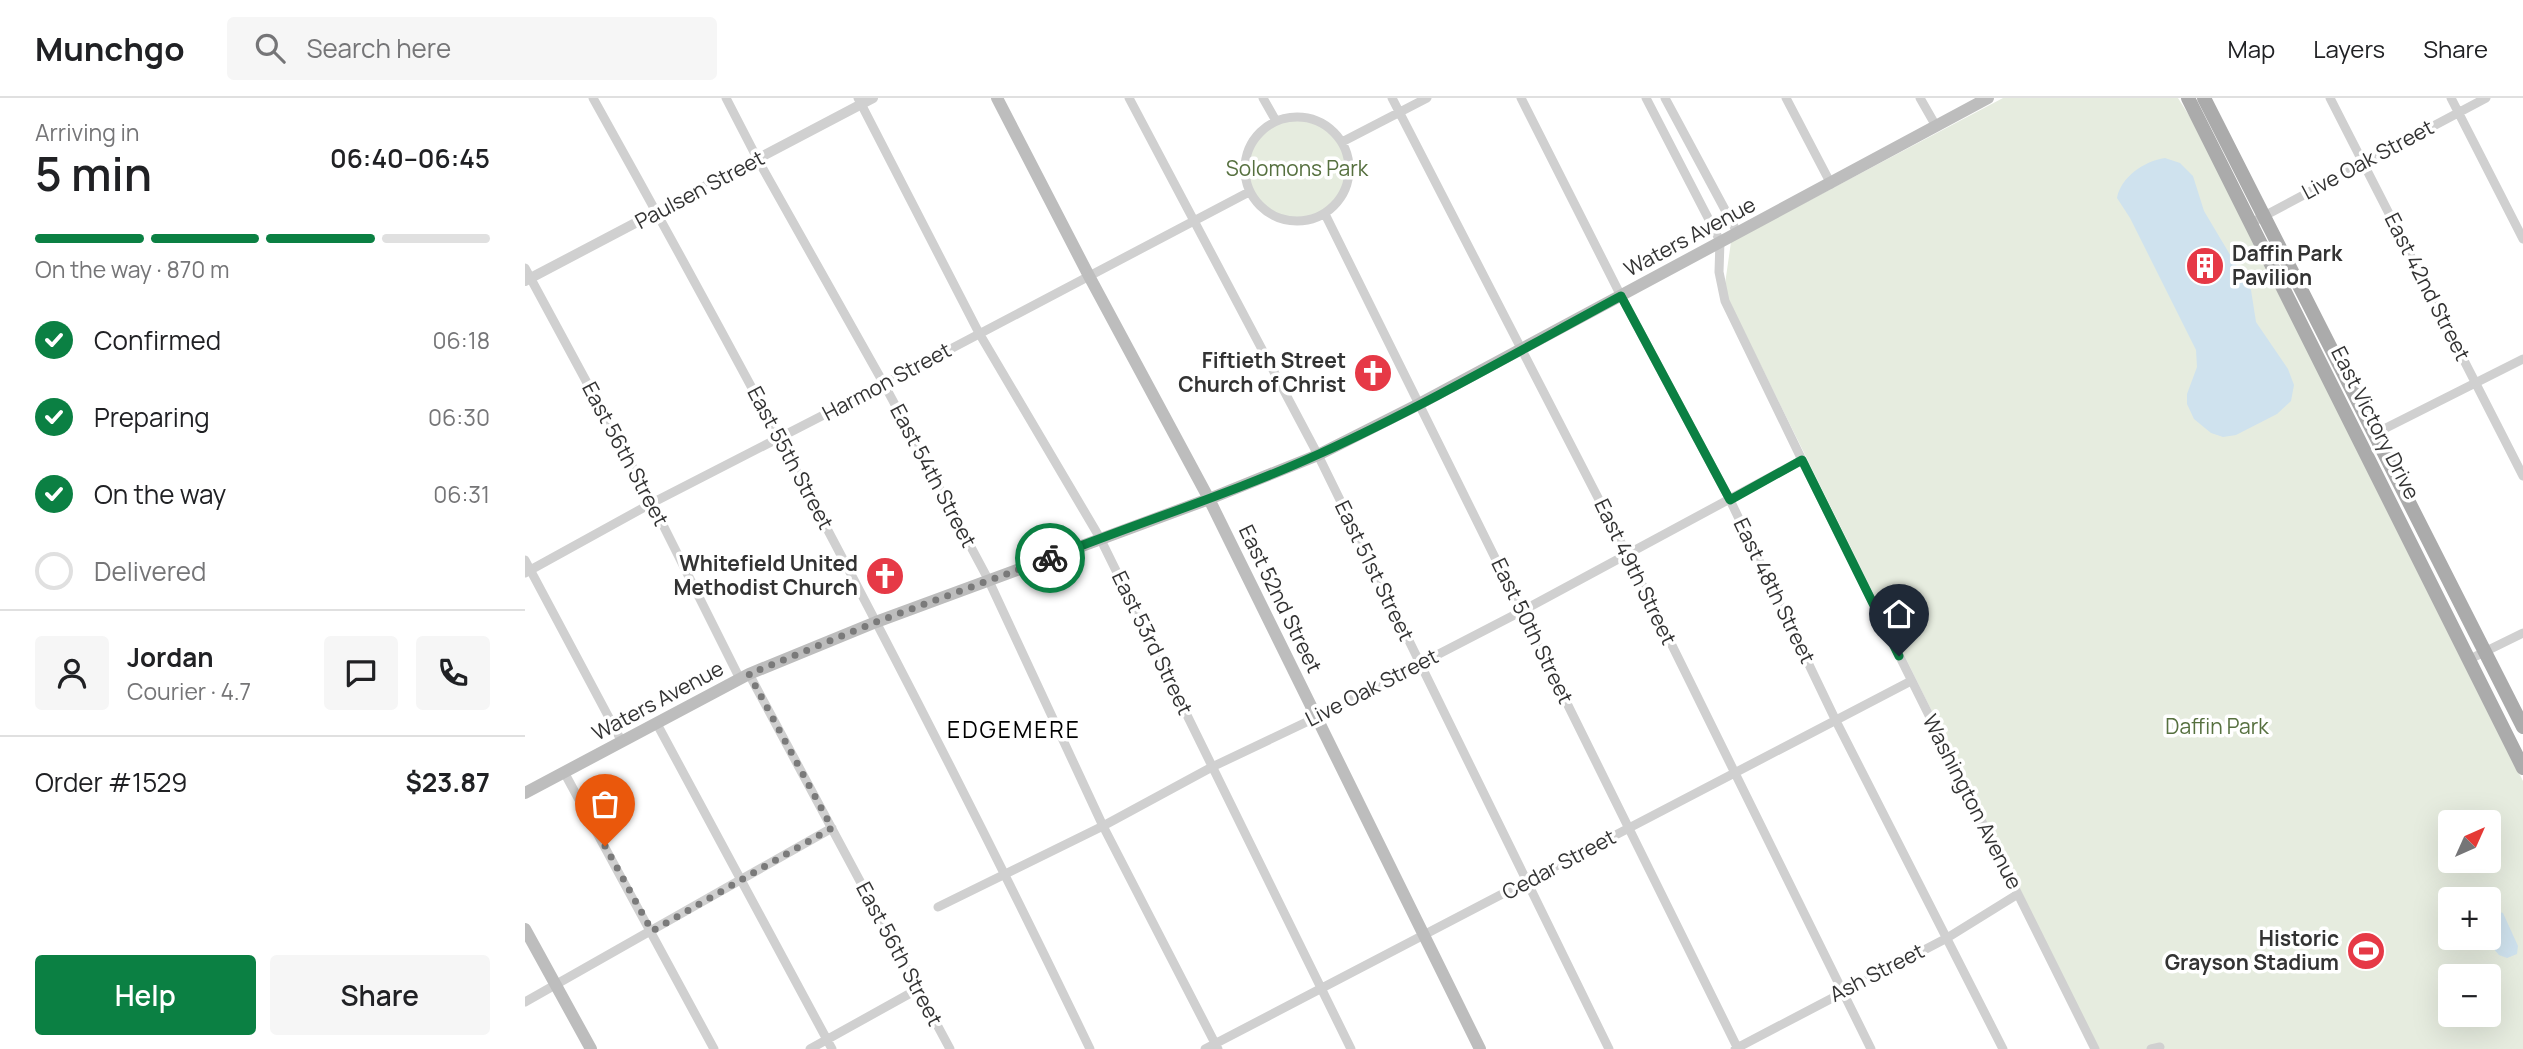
<!DOCTYPE html>
<html lang="en">
<head>
<meta charset="utf-8">
<style>
  :root { --surface:#fff; --page:#f6f6f6; --text:#202124; --muted:#757577; --line:#e0e0e0; --accent:#0b8043 }
  body { margin:0; font-family:Manrope,sans-serif; background:var(--page); color:var(--text); height:100vh; display:flex; flex-direction:column; font-size:26px; white-space:nowrap }
  * { box-sizing:border-box; margin:0 }
  p { font-size:23px; color:var(--muted) }
  .icon { flex:none; width:38px; height:38px; fill:none; stroke:currentColor; stroke-width:2; stroke-linecap:round; stroke-linejoin:round }
  .map { position:relative; flex:1; overflow:hidden }
  .details { display:flex; flex-direction:column; background:var(--surface); width:525px }
  .details>* { flex:none }
  .needle { width:46px; rotate:45deg }
  .controls { position:absolute; left:1913px; top:712px; display:grid; gap:14px }
  .controls a { display:grid; place-items:center; width:63px; height:63px; border-radius:7px; background:var(--surface); box-shadow:0 7px 28px #0002; font-size:35px }
  .pin { position:absolute; display:grid; place-items:center; width:60px; height:60px; color:#fff; margin:-72px -30px; border-radius:50% 50% 50% 0; rotate:-45deg; box-shadow:0 0 7px #0007 }
  .pin .icon { rotate:45deg }
  .courier { position:absolute; display:grid; place-items:center; width:70px; height:70px; margin:-35px; border:5px solid #0b8043; border-radius:50%; background:#fff; color:#222; box-shadow:0 2px 9px #0007 }
  .headline em { font-style:normal; font-weight:600 }
  .headline div { display:flex; flex-direction:column-reverse }
  .headline { display:flex; align-items:center; justify-content:space-between; height:119px; padding:0 35px }
  h1 { font-size:46px; font-weight:600; line-height:52px }
  .bar { display:grid; grid-template-columns:repeat(4,1fr); gap:10px 7px; align-content:center; height:84px; padding:0 35px }
  .bar i { height:9px; border-radius:5px; background:var(--line) }
  .bar .active { background:var(--accent) }
  .bar p { grid-column:span 4 }
  .line { display:flex; align-items:center; gap:18px; padding:0 35px; border-top:2px solid var(--line) }
  .line div { flex:1 }
  .round { display:grid; place-items:center; flex:none; width:74px; height:74px; border-radius:7px; background:var(--page) }
  ol { padding:0 35px; list-style:none }
  li { display:flex; align-items:center; gap:21px; height:77px }
  li p { margin-inline-start:auto }
  li .icon { padding:7px; border-radius:50%; background:var(--accent); color:#fff; stroke-width:4 }
  li:last-child { color:var(--muted) }
  li i { width:38px; height:38px; border:4px solid var(--line); border-radius:50% }
  .cta { display:flex; gap:14px; margin-top:auto; padding:14px 35px }
  .cta a { flex:1; height:80px; border-radius:7px; background:var(--accent); color:#fff; font-size:28px; font-weight:600; line-height:80px; text-align:center }
  .cta a+a { background:var(--page); color:var(--text) }
  header { display:flex; align-items:center; gap:42px; box-sizing:border-box; height:98px; padding:0 35px; background:var(--surface); border-bottom:2px solid var(--line) }
  header strong { font-size:33px }
  nav { display:flex; gap:38px; margin-inline-start:auto; font-size:24px }
  .search { width:490px; height:63px; background:var(--page); display:flex; align-items:center; gap:18px; box-sizing:border-box; padding:0 24px; border-radius:7px; color:var(--muted); font-size:26px }
  main { display:flex; flex:1; min-height:0 }
  .map>svg:first-child { display:block }
  .park { fill:#e6ecdf; fill-rule:evenodd }
  .water { fill:#cfe2ee }
  .lines { fill:none; stroke-linecap:round; stroke-linejoin:round }
  .minor { stroke:#d0d0d0; stroke-width:9 }
  .tertiary { stroke:#d0d0d0; stroke-width:10 }
  .secondary { stroke:#bdbdbd; stroke-width:12 }
  .primary { stroke:#ababab; stroke-width:14 }
  .done { stroke:#7a7a7a; stroke-width:7; stroke-dasharray:0 12.6 }
  .route { stroke:#0b8043; stroke-width:9 }
  .labels { text-anchor:middle; stroke-width:7; stroke-linejoin:round; paint-order:stroke }
  .street-label { font-size:21px; fill:#333; stroke:#fff }
  .park-label { font-size:21px; fill:#56703f; stroke:#fff }
  .poi-label { font-size:21px; font-weight:bold; fill:#333; stroke:#fff; text-anchor:end }
  .neighbourhood-label { font-size:23px; letter-spacing:2px; fill:#000; stroke:#fff }
</style>
</head>
<body>
<header>
<strong>Munchgo</strong>
<div class="search"><svg class="icon" aria-label="search" viewBox="0 0 24 24"><circle cx="10" cy="10" r="6"/><path d="M15 15l6 6"/></svg>Search here</div>
<nav><a>Map</a><a>Layers</a><a>Share</a></nav>
</header>
<main>
<section class="details">
<div class="headline"><div><h1>5 min</h1><p>Arriving in</p></div><em>06:40–06:45</em></div>
<div class="bar"><i class="active"></i><i class="active"></i><i class="active"></i><i></i><p>On the way · 870 m</p></div>
<ol>
<li><svg class="icon" aria-label="check" viewBox="0 0 24 24"><path d="M5 12l5 5 9-10"/></svg>Confirmed<p>06:18</p></li>
<li><svg class="icon" aria-label="check" viewBox="0 0 24 24"><path d="M5 12l5 5 9-10"/></svg>Preparing<p>06:30</p></li>
<li><svg class="icon" aria-label="check" viewBox="0 0 24 24"><path d="M5 12l5 5 9-10"/></svg>On the way<p>06:31</p></li>
<li><i></i>Delivered</li>
</ol>
<div class="line" style="height:126px"><a class="round"><svg class="icon" aria-label="person" viewBox="0 0 24 24"><circle cx="12" cy="8" r="4"/><path d="M4 21q1-7 8-7t8 7"/></svg></a><div><b>Jordan</b><p>Courier · 4.7</p></div><a class="round"><svg class="icon" aria-label="chat" viewBox="0 0 24 24"><path d="M4 5h16v11H9l-5 4z"/></svg></a><a class="round"><svg class="icon" aria-label="phone" viewBox="0 0 24 24"><path d="M5 4h4l2 5-3 2q2 4 5 5l2-3 5 2v4C11 20 4 13 5 4z"/></svg></a></div>
<div class="line" style="height:91px"><div>Order #1529</div><b>$23.87</b></div>
<div class="cta"><a>Help</a><a>Share</a></div>
</section>
<div class="map">
<svg width="1998" height="951" viewBox="0 0 1998 951">
  <rect width="100%" height="100%" fill="#fff"/>
  <path class="park" d="M1478,0H1653L1677,38L1998,683V951H1574L1199,193L1206,144ZM1925,724H1964V763H1925ZM1925,802H1964V840H1925ZM1925,878H1964V917H1925Z
    M720 71a52 52 0 1 1 104 0a52 52 0 1 1-104 0Z"/>
  <path class="water" d="M1640,60L1655,65L1668,78L1679,113L1726,192L1731,224L1763,271L1769,287L1766,303L1752,316L1711,337L1698,339L1686,335L1669,321L1662,306V296L1672,269L1671,252L1605,120L1592,100C1596,79 1619,63 1640,60Z
    M1971,813L1978,815L1993,848L1992,856L1982,860L1974,857L1961,842L1960,840H1964V816Z"/>
  <g class="lines">
    <path class="minor" d="M68,0C242,312 410,628 565,951
      M201,0L233,62L359,286L463,481L578,728L693,951
      M333,0L454,235L575,440L826,951
      M604,0L793,357L1084,951
      M738,0L751,23
      M867,0L1102,456L1346,951
      M996,0L1096,198L1205,402L1311,623L1478,951
      M1121,0L1195,143L1194,174L1200,203L1277,362L1570,951
      M1140,0L1212,134
      M1261,0L1306,86
      M1395,0L1411,28
      M1805,0L1998,378
      M1926,0L1998,141
      M720 71a52 52 0 1 1 104 0a52 52 0 1 1-104 0Z
      M817,44L902,0
      M800,116L1213,951
      M1726,125L1961,0
      M0,170L127,405L215,581
      M1849,336L1998,261
      M0,462L97,644
      M0,475L127,405L359,286L724,94
      M1943,562L1998,535
      M224,576L425,951
      M132,626L307,951
      M39,674L189,951
      M413,809L578,728L687,669L792,619L997,513L1277,362
      M0,904L307,730
      M285,951L393,891
      M680,951L1386,583
      M1210,951L1422,840L1493,796
      M1626,951L1635,949"/>
    <path class="tertiary" d="M0,183L348,0"/>
    <path class="secondary" d="M472,0L564,178L684,401L955,951
      M0,695L224,576L351,524L684,401L793,357L894,306L1463,0
      M0,831L66,951"/>
    <path class="primary" d="M1663,0L1998,670
      M1679,0L1998,629"/>
  </g>
  <g class="lines">
    <path class="done" d="M80,748L127,833L307,730L224,576L351,524L525,460"/>
    <path class="route" d="M525,460C614,424 706,396 794,356C897,309 996,252 1096,198L1205,402L1277,362L1374,558"/>
  </g>
  <defs>
    <symbol id="building-disc" viewBox="-11 -11 22 22"><circle r="9.5" fill="#e63946" stroke="#fff"/><path d="M-4-6H4V6H1V3H-1V6H-4ZM-2.5-4.3h1.7v1.8h-1.7ZM.8-4.3h1.7v1.8H.8ZM-2.5-1h1.7V.8h-1.7ZM.8-1h1.7V.8H.8Z" fill="#fff"/></symbol>
    <symbol id="church-disc" viewBox="-11 -11 22 22"><circle r="9.5" fill="#e63946" stroke="#fff"/><path d="M-1.2-6h2.4v3.5h3.3v2.4h-3.3V6h-2.4V-.1h-3.3v-2.4h3.3Z" fill="#fff"/></symbol>
    <symbol id="stadium-disc" viewBox="-11 -11 22 22"><circle r="9.5" fill="#e63946" stroke="#fff"/><path d="M0-5a6.5 5 0 1 0 0 10a6.5 5 0 1 0 0-10ZM-3.5-1.8h7v3.6h-7Z" fill="#fff"/></symbol>
  </defs>
  <g fill-rule="evenodd">
    <use href="#building-disc" x="1658" y="146" width="44" height="44"/>
    <use href="#church-disc" x="826" y="253" width="44" height="44"/>
    <use href="#church-disc" x="338" y="456" width="44" height="44"/>
    <use href="#stadium-disc" x="1819" y="831" width="44" height="44"/>
  </g>
  <g class="labels">
    <g class="street-label">
      <text transform="translate(1843 62) rotate(-28)" y="7">Live Oak Street</text>
      <text transform="translate(175 92) rotate(-28)" y="7">Paulsen Street</text>
      <text transform="translate(1165 139) rotate(-28)" y="7">Waters Avenue</text>
      <text transform="translate(1902 189) rotate(63)" y="7">East 42nd Street</text>
      <text transform="translate(362 284) rotate(-28)" y="7">Harmon Street</text>
      <text transform="translate(1850 325) rotate(63)" y="7">East Victory Drive</text>
      <text transform="translate(100 356) rotate(62)" y="7">East 56th Street</text>
      <text transform="translate(265 360) rotate(62)" y="7">East 55th Street</text>
      <text transform="translate(408 378) rotate(62)" y="7">East 54th Street</text>
      <text transform="translate(849 473) rotate(64)" y="7">East 51st Street</text>
      <text transform="translate(1110 474) rotate(64)" y="7">East 49th Street</text>
      <text transform="translate(1249 493) rotate(64)" y="7">East 48th Street</text>
      <text transform="translate(755 501) rotate(64)" y="7">East 52nd Street</text>
      <text transform="translate(1007 533) rotate(64)" y="7">East 50th Street</text>
      <text transform="translate(627 545) rotate(64)" y="7">East 53rd Street</text>
      <text transform="translate(847 590) rotate(-27)" y="7">Live Oak Street</text>
      <text transform="translate(133 603) rotate(-28)" y="7">Waters Avenue</text>
      <text transform="translate(1447 704) rotate(63)" y="7">Washington Avenue</text>
      <text transform="translate(1034 767) rotate(-28)" y="7">Cedar Street</text>
      <text transform="translate(374 856) rotate(62)" y="7">East 56th Street</text>
      <text transform="translate(1352 875) rotate(-27)" y="7">Ash Street</text>
    </g>
    <g class="park-label">
      <text x="772" y="78">Solomons Park</text>
      <text x="1692" y="636">Daffin Park</text>
    </g>
    <g class="poi-label">
      <text x="1707" y="163" text-anchor="start">Daffin Park<tspan x="1707" dy="24">Pavilion</tspan></text>
      <text x="821" y="270">Fiftieth Street<tspan x="821" dy="24">Church of Christ</tspan></text>
      <text x="333" y="473">Whitefield United<tspan x="333" dy="24">Methodist Church</tspan></text>
      <text x="1814" y="848">Historic<tspan x="1814" dy="24">Grayson Stadium</tspan></text>
    </g>
    <g class="neighbourhood-label">
      <text x="489" y="640">EDGEMERE</text>
    </g>
  </g>
</svg>
<div class="controls">
<a><svg class="needle" viewBox="-14 -14 28 28"><path d="M0-13l5 13h-10z" fill="#e53935"/><path d="M0 13l5-13h-10z" fill="#757577"/></svg></a>
<a>+</a>
<a>−</a>
</div>
<div class="pin" style="left:80px;top:748px;background:#ea580c"><svg class="icon" aria-label="bag" viewBox="0 0 24 24"><path d="M5 8h14l-1 12H6zM9 8a3 3 0 0 1 6 0"/></svg></div>
<div class="pin" style="left:1374px;top:558px;background:#1f2937"><svg class="icon" aria-label="home" viewBox="0 0 24 24"><path d="M3 11l9-7 9 7M6 9v11h12V9"/></svg></div>
<div class="courier" style="left:525px;top:460px"><svg class="icon" aria-label="bike" viewBox="0 0 24 24"><circle cx="6" cy="16" r="4"/><circle cx="18" cy="16" r="4"/><path d="M6 16l4-8h5l3 8M10 8l3 8H6M13 5h3"/></svg></div>
</div>
</main>
</body>
</html>
